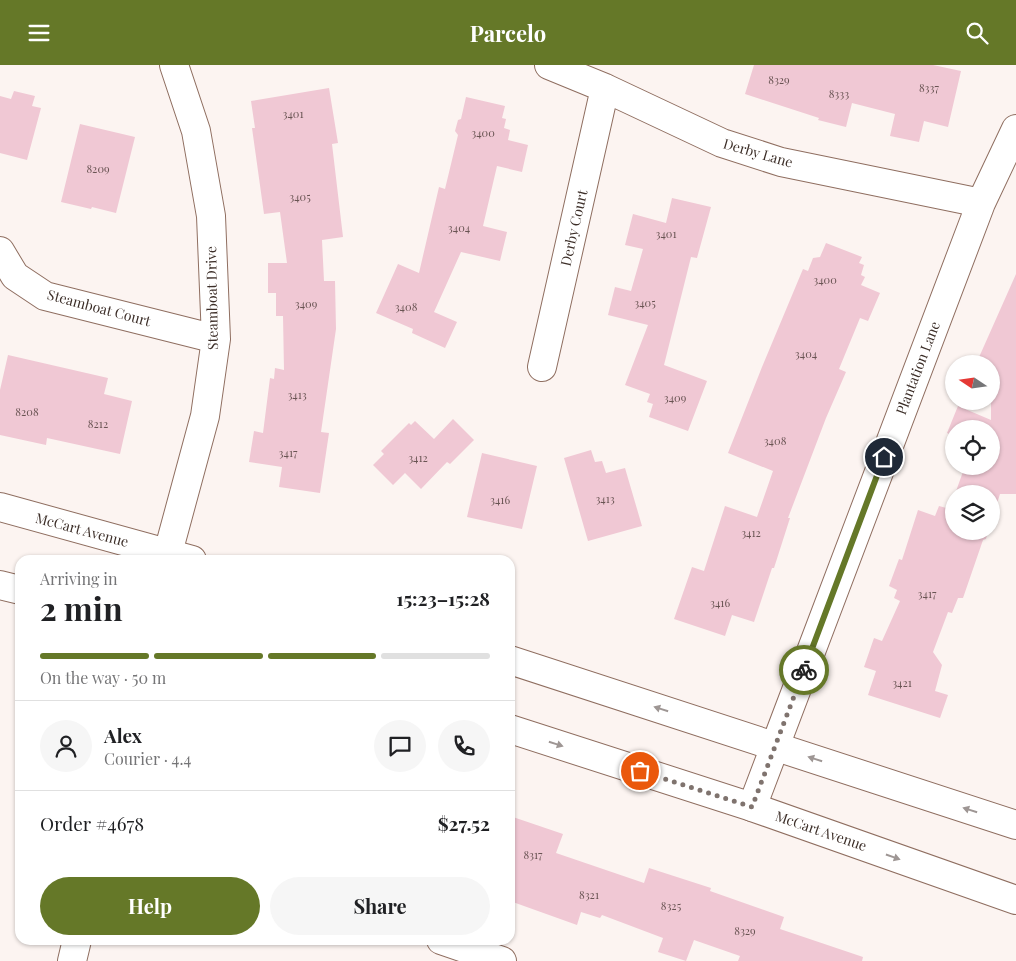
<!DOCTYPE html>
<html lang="en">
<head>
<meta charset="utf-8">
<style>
  :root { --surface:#fff; --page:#f6f6f6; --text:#202124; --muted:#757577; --line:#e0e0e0; --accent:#657828 }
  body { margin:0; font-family:"Playfair Display",serif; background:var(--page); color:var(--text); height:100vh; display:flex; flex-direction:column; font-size:19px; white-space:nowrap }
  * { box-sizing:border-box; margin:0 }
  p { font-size:16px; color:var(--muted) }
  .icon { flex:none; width:28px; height:28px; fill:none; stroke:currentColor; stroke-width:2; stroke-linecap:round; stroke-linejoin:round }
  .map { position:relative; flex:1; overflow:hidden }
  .details { position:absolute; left:15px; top:490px; width:500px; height:390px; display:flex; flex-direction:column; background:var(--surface); border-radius:15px; box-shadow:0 1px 4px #0004 }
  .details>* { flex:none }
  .needle { width:32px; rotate:283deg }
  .fabs { position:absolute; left:945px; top:290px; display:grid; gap:10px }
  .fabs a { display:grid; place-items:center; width:55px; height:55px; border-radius:50%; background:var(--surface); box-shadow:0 1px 4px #0004; font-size:25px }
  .pin { position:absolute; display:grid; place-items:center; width:42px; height:42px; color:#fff; margin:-21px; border:2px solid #fff; border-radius:50%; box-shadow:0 1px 5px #0007 }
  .courier { position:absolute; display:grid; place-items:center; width:50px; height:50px; margin:-25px; border:4px solid #657828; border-radius:50%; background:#fff; color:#222; box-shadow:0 1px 6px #0007 }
  .summary em { font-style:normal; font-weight:700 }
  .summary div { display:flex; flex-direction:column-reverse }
  .summary { display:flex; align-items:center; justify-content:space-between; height:85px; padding:0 25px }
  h1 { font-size:32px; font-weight:700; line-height:38px }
  .bar { display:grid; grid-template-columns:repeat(4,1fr); gap:8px 5px; align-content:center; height:60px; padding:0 25px }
  .bar i { height:6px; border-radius:4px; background:var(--line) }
  .bar .current { background:var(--accent) }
  .bar p { grid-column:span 4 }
  .line { display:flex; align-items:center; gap:12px; padding:0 25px; border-top:1px solid var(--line) }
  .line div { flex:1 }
  .round { display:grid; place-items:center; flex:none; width:52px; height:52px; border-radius:26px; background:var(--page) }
  .primary-button { display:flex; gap:10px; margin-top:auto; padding:10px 25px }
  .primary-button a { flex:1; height:58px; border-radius:30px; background:var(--accent); color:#fff; font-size:20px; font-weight:700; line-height:58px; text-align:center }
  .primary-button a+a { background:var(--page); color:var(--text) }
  header { display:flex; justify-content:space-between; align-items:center; height:65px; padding:0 25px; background:var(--accent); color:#fff; font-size:22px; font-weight:700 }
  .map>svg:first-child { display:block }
  .building { fill:#f0c8d4 }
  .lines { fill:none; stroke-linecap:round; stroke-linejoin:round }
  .minor-casing { stroke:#8f6e60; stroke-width:30 }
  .secondary-casing { stroke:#8f6e60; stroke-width:30 }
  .minor { stroke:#fff; stroke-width:28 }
  .secondary { stroke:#fff; stroke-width:28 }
  .oneway { fill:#9e9694 }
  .done { stroke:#7f736e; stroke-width:5; stroke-dasharray:0 9 }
  .route { stroke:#657828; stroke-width:6 }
  .labels { text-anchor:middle; stroke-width:4; stroke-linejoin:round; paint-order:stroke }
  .number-label { font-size:11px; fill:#695453 }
  .street-label { font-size:14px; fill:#3c2e28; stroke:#fff }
</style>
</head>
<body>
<header><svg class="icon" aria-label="menu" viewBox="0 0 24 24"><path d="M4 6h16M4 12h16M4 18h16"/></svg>Parcelo<svg class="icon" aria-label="search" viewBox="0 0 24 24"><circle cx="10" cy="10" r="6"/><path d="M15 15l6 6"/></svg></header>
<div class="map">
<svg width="1016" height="896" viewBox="0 0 1016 896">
  <rect width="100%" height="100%" fill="#fcf4f1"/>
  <path class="building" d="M754,0H933L961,6L948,62L924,56L919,77L890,71L895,49L852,38L846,62L818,55L819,53L745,29Z
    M329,23L338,78L332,79L343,172L322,175L324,216H335L336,264L321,367L329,368L320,428L279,422L282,402L249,397L254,366L263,368L270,313L274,314L275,303L284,305L283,251H276V228H268V198H287L280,147L264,149L252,63H255L251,36Z
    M14,26L35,31L32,41L41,43L27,95L0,88V31L11,34Z
    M466,32L505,41L502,53L506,54L504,63L510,65L508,75L528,80L522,107L497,101L483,161L507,167L500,196L461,187L434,247L457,257L445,283L412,268L413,264L376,248L398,199L419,208L439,122L445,124L458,70L455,66L458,55L461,54Z
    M80,59L135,72L116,148L92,142L91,144L61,137Z
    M672,133L711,142L697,193L691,192L664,300L707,316L688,366L649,352L653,339L647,337L650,329L625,320L648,260L608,250L615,222L631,226L643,184L625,180L633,149L666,158Z
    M826,178L862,192L859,198L864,200L861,210L865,212L861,220L880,228L868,256L860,253L839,304L846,307L826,353L788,453H790L774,503H772L754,557L732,550L725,571L674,554L692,502L704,506L725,441L757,452L773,406L728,388L762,302L803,204L808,206L813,193L820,192Z
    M1016,209V429H1000L991,457V429H955L965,401H991V364H954V371L947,368L958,341L991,355V299H976Z
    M8,290L108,313L104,329L132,336L120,389L47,373L46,380L0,370V325Z
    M453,354L474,375L450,399L447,397L421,424L405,408L393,420L373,400L384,389L381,386L409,358L411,360L415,356L434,374Z
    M591,385L595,397L602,396L606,408L625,403L642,461L588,476L564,393Z
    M482,388L537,401L522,464L467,452Z
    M954,433V466H988L986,474L983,475L963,533H958L952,548L948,547L933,587L942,600L935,626L948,630L940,653L868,630L876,606L864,602L874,573L882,576L900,536L894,533L897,525L889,521L899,494L902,495L918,445L935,451L939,441L950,444Z
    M510,751L563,769L556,788L644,818L649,803L711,823L710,826L784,852L780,864L863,892L862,896H738L740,891L694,875L686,896L658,887L663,873L602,850L600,853L581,847L577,860L510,836Z"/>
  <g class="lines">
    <defs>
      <path id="minor" d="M549,0L605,23L722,78L781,97L981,138
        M0,186L15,211L45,231L216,274
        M542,302L605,23
        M166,495L205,351L216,274L211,151L196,66L174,0
        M752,742L981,138L1016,64
        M441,875L502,896
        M72,896L77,875"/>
      <path id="secondary" d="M0,442L192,495
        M0,520L20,525
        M510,595L1016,760
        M510,664L752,742L1016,835"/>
    </defs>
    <use href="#minor" class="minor-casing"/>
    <use href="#secondary" class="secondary-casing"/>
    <use href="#minor" class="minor"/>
    <use href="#secondary" class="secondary"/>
  </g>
  <defs><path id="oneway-solid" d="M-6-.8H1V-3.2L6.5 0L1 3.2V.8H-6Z" transform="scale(1.25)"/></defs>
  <g class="oneway">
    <use href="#oneway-solid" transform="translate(661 644) rotate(-162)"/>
    <use href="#oneway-solid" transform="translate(556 679) rotate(18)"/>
    <use href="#oneway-solid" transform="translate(815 694) rotate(-162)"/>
    <use href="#oneway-solid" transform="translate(970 745) rotate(-162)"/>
    <use href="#oneway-solid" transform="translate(893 792) rotate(19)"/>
  </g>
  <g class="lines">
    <path class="done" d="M640,706L752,742L804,605"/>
    <path class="route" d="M804,605L884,392"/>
  </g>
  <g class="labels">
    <g class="number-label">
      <text x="779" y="19">8329</text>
      <text x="929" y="27">8337</text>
      <text x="839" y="33">8333</text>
      <text x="293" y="53">3401</text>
      <text x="483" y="72">3400</text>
      <text x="98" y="108">8209</text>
      <text x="300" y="136">3405</text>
      <text x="459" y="167">3404</text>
      <text x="666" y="173">3401</text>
      <text x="825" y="219">3400</text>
      <text x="645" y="242">3405</text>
      <text x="306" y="243">3409</text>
      <text x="406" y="246">3408</text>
      <text x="806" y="293">3404</text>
      <text x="297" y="334">3413</text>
      <text x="675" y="337">3409</text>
      <text x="27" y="351">8208</text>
      <text x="98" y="363">8212</text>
      <text x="775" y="380">3408</text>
      <text x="288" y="392">3417</text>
      <text x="418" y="397">3412</text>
      <text x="605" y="438">3413</text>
      <text x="500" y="439">3416</text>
      <text x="751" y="472">3412</text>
      <text x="927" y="533">3417</text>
      <text x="720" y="542">3416</text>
      <text x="902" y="622">3421</text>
      <text x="533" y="794">8317</text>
      <text x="589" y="834">8321</text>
      <text x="671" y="845">8325</text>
      <text x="745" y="870">8329</text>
    </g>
    <g class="street-label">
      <text transform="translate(758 88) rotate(16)" y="5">Derby Lane</text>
      <text transform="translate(574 163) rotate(-77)" y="5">Derby Court</text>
      <text transform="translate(212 233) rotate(-91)" y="5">Steamboat Drive</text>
      <text transform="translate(99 243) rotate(15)" y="5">Steamboat Court</text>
      <text transform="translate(918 303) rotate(-69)" y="5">Plantation Lane</text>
      <text transform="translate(82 465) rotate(15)" y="5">McCart Avenue</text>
      <text transform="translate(821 766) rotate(19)" y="5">McCart Avenue</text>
    </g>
  </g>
</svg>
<div class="fabs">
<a><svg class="needle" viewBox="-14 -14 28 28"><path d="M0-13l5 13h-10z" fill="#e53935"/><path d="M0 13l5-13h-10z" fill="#757577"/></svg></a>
<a><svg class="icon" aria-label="locate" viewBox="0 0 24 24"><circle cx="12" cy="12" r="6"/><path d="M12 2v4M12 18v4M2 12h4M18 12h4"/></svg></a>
<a><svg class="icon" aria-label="layers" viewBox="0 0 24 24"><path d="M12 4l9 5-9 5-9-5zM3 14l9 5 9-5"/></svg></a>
</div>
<div class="pin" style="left:640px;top:706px;background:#ea580c"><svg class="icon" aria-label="bag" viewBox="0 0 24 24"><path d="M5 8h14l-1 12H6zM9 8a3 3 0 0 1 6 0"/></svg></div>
<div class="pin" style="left:884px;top:392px;background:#1f2937"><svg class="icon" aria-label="home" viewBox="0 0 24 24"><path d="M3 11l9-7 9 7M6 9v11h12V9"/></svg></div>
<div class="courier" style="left:804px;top:605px"><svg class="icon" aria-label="bike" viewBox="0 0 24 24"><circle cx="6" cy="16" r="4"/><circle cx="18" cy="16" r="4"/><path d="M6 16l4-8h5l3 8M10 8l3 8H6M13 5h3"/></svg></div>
<section class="details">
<div class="summary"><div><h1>2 min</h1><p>Arriving in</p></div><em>15:23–15:28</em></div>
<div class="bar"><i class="current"></i><i class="current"></i><i class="current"></i><i></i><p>On the way · 50 m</p></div>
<div class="line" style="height:90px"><a class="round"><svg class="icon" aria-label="person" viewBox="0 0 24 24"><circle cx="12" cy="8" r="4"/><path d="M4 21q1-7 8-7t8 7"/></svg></a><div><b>Alex</b><p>Courier · 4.4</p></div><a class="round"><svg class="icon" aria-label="chat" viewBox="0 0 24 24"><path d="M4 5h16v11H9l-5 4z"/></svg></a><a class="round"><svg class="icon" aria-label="phone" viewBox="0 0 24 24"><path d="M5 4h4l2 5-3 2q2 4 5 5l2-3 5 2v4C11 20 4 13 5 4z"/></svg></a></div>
<div class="line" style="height:65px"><div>Order #4678</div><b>$27.52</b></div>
<div class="primary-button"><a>Help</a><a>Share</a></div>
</section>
</div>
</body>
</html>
